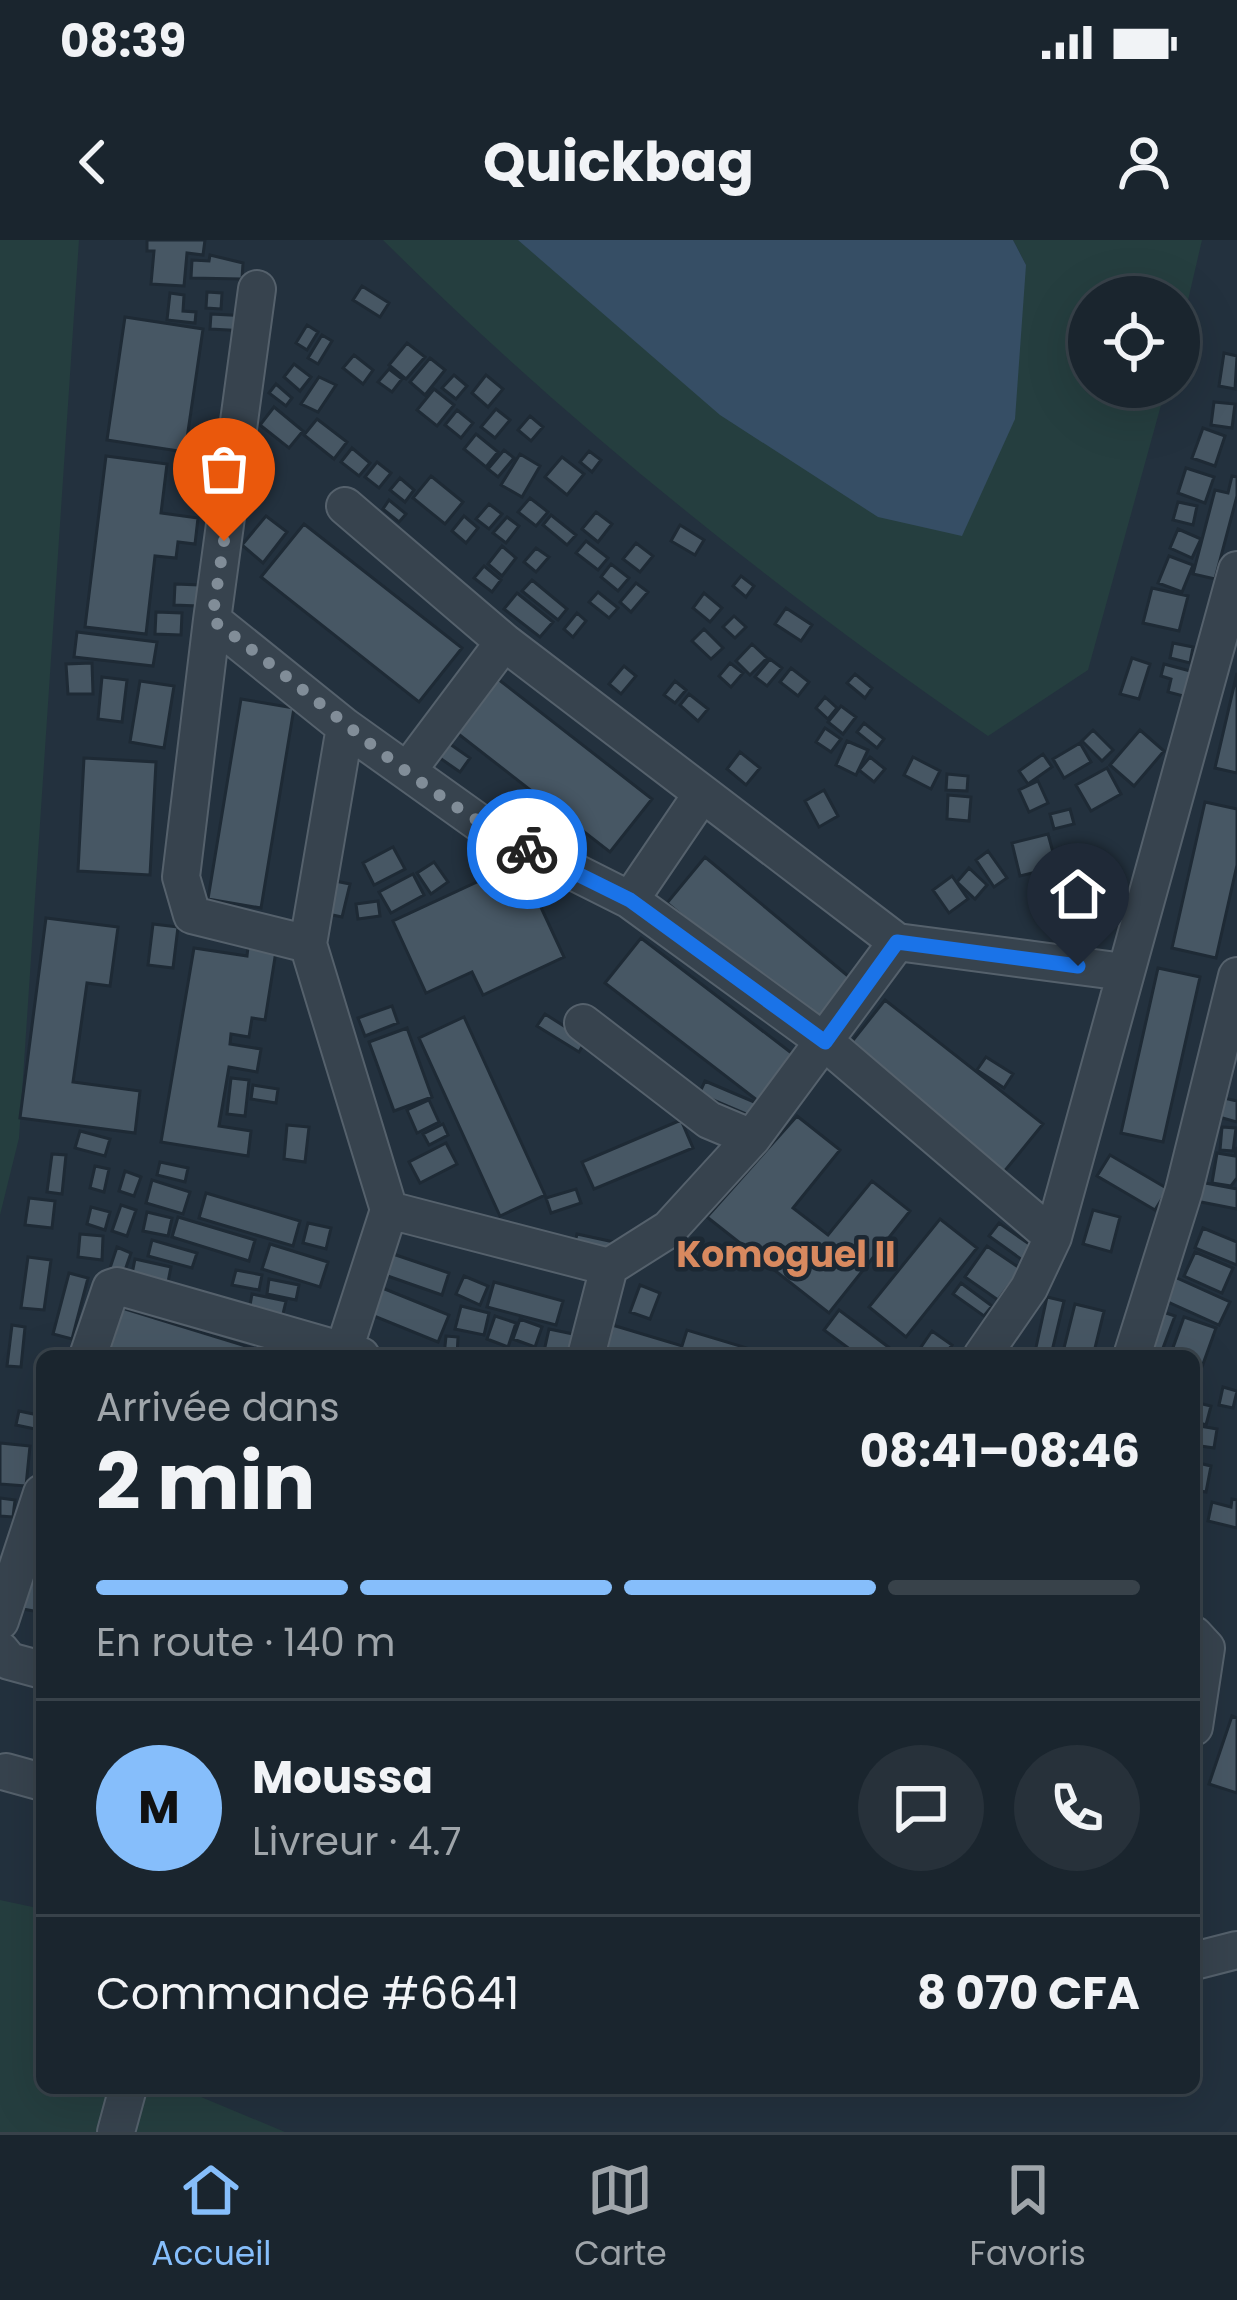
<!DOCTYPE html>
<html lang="fr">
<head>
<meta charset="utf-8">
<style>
  :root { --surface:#1a252e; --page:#27313a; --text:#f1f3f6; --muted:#9fa5aa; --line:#38424a; --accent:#86befb }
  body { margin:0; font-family:Poppins,sans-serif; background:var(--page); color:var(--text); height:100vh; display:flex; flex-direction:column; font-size:45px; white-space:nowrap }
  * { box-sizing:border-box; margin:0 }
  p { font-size:39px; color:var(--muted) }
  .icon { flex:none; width:66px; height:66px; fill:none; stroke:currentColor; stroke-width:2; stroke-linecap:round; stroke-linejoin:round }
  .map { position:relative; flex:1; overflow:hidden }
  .drawer { position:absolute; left:36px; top:1110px; width:1164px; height:744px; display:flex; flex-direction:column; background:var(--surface); border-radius:18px; box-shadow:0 12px 48px #0002,0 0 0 3px var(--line) }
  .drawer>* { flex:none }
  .controls { position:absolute; left:1068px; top:36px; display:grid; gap:24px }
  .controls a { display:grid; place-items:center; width:132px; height:132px; border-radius:50%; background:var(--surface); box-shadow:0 12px 48px #0002,0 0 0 3px var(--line); font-size:60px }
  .pin { position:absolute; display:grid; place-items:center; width:102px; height:102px; color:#fff; margin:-123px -51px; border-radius:50% 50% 50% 0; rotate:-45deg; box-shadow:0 0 12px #0007 }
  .pin .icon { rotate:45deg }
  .courier { position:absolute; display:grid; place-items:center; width:120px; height:120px; margin:-60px; border:9px solid #1a73e8; border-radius:50%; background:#fff; color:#222; box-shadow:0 3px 15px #0007 }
  .summary em { font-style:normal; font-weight:700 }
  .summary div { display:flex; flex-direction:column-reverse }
  .summary { display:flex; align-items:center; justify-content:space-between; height:204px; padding:0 60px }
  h1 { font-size:78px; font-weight:700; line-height:90px }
  .bar { display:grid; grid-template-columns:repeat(4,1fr); gap:18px 12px; align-content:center; height:144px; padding:0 60px }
  .bar i { height:15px; border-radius:9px; background:var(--line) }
  .bar .on { background:var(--accent) }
  .bar p { grid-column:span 4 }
  .line { display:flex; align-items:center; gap:30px; padding:0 60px; border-top:3px solid var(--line) }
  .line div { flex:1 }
  .round { display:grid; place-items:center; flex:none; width:126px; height:126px; border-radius:63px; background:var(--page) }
  .status { display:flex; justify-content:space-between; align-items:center; height:84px; padding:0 60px; background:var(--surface); direction:ltr }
  .status svg { height:33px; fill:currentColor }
  header { display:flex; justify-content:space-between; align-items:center; height:156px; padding:0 60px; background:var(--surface); font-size:54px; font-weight:700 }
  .menu { display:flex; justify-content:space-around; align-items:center; height:168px; border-top:3px solid var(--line); background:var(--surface); font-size:33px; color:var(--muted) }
  .menu a { display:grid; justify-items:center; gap:6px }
  .menu .on { color:var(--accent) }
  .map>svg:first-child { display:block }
  .green { fill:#253e3f }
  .water { fill:#364e65 }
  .building { fill:#475764; stroke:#1e2a35; stroke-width:3 }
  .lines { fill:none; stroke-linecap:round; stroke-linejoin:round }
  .minor-casing { stroke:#55616c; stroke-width:40 }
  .minor { stroke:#37434e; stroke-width:36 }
  .done { stroke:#818d98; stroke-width:12; stroke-dasharray:0 21.6 }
  .route { stroke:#1a73e8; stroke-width:15 }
  .labels { text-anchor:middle; stroke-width:9; stroke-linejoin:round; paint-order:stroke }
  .quarter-label { font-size:36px; font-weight:bold; fill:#d8895f; stroke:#1c2833 }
</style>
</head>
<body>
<div class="status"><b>08:39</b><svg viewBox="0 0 49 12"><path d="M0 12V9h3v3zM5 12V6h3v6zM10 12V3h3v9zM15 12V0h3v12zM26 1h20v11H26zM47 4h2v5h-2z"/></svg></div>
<header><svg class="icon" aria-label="back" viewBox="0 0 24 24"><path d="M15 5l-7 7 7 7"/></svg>Quickbag<svg class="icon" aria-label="person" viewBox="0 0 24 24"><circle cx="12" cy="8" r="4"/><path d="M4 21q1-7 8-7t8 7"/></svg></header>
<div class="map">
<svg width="1237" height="1892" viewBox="0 0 1237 1892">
  <rect width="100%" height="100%" fill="#23313e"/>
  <path class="green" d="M0,0H79L19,898L0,975Z
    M383,0H518L541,17L1026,25L1013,0H1202L1179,99V57H1089V147H1166L1088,430L988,496C774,349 567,183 383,0Z
    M0,1660L42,1669V1848H203L201,1857L285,1892H0Z"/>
  <path class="water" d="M518,0H1013L1026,25L1015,179L962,296L878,277L720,175Z"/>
  <path class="building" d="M147,0H205L203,15L187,13L184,46L151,44L154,11H147Z
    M210,15L243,23L242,39L191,38L192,20L209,21Z
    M362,46L389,63L380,77L353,60Z
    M207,52L222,53L221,69L206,68Z
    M170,53L184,55L183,71L196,72L195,83L167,80Z
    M211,74L248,76L247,91L210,89Z
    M125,77L203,89L185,212L107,200Z
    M307,85L318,92L307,110L296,103Z
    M322,95L332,101L318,124L308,118Z
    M407,103L425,117L406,139L389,125Z
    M1224,113L1237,116L1235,149L1219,146Z
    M354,115L373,130L363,144L343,128Z
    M430,118L445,130L425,155L410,142Z
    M294,124L311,137L300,151L284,137Z
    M389,129L402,139L392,152L378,142Z
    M454,135L467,146L456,159L442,148Z
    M486,135L503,149L488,167L472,153Z
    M319,137L336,145L318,172L301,164Z
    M276,144L292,158L286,166L269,153Z
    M434,149L454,165L437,186L417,170Z
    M1214,162L1235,164L1232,188L1211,185Z
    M274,167L303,191L289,208L260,185Z
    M496,169L510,180L495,198L481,187Z
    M457,170L473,183L461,198L445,185Z
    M530,176L543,187L531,201L518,190Z
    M317,179L347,202L334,219L304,195Z
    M1203,188L1225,196L1215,226L1192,218Z
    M476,194L498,212L486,227L464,209Z
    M352,208L370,223L359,236L341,222Z
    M504,210L514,218L498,237L488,229Z
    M589,211L601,220L592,232L580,222Z
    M520,214L540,226L522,257L501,245Z
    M106,216L167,224L161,273L198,278L195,304L178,302L176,318L155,316L146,394L85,387Z
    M562,217L584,234L567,255L545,237Z
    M377,222L391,233L379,248L365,237Z
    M1186,228L1214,237L1205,263L1178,253Z
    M431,236L463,262L445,284L413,258Z
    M1232,236L1237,237V256L1215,339L1193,334L1215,250L1228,253Z
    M400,238L414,250L405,262L390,250Z
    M530,258L548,272L536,286L518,272Z
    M389,260L406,274L399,282L383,269Z
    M1178,262L1197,266L1193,285L1173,280Z
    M489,264L502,274L489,289L476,279Z
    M596,272L612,284L598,302L582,289Z
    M551,275L576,295L567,305L543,285Z
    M266,276L287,292L263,323L242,305Z
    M464,276L478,288L466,303L452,291Z
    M507,277L519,286L506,303L493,293Z
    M304,284L462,408L419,462L261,337Z
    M680,285L704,300L695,315L671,301Z
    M1178,289L1201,299L1192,318L1170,308Z
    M586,301L608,318L598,330L576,313Z
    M636,303L653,316L640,332L623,319Z
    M502,306L516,318L502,336L488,324Z
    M536,308L549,317L536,332L524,322Z
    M1169,316L1193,325L1182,352L1158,343Z
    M611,324L629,338L618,351L601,337Z
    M484,326L501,340L492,352L474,338Z
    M741,336L754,346L746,357L733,346Z
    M532,340L567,369L558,380L522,351Z
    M636,343L648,352L631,372L620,362Z
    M175,344L200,345L199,366L174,365Z
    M1152,348L1188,356L1179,391L1143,383Z
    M598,352L618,368L609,378L589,362Z
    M517,353L553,382L540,397L504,369Z
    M704,353L722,368L710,382L693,368Z
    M786,368L812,385L801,401L775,384Z
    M156,372L182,373L181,395L155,394Z
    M577,373L586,381L573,397L564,389Z
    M734,376L746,387L735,398L723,387Z
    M704,389L723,408L711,419L692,401Z
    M77,392L157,402L153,426L74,417Z
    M1173,403L1193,407L1190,423L1170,418Z
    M752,404L767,418L750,435L736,421Z
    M1132,418L1150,424L1139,459L1120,454Z
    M770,419L782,428L767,446L755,437Z
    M92,423L93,454H68L66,424Z
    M730,423L743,433L731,447L719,436Z
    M1164,424L1194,432L1187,457L1168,452L1171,439L1161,436Z
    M624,426L636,436L621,454L609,444Z
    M791,428L809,442L798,456L780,442Z
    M1237,433V533L1215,528Z
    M855,434L872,448L865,458L847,443Z
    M494,436L652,559L610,612L452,489Z
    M102,437L127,440L122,482L98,479Z
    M140,441L174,446L164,508L130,502Z
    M675,441L686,450L675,463L664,455Z
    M689,454L708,469L698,481L680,465Z
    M825,457L837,468L828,479L816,468Z
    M241,459L294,468L261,668L208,659Z
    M841,466L856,477L843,494L828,482Z
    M864,483L884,499L877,508L857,492Z
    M825,488L841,499L831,512L816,502Z
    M1093,490L1113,510L1102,521L1082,501Z
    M1140,490L1164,511L1134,546L1110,525Z
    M847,501L868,510L856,535L836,525Z
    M447,502L470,518L460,532L437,516Z
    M1080,503L1091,522L1064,538L1053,519Z
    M740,512L760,528L746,545L727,529Z
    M1043,514L1052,527L1028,544L1019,531Z
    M870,517L885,529L874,542L859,530Z
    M913,517L940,531L931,549L904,535Z
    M84,518L156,522L150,635L78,631Z
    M1107,528L1121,554L1091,571L1076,545Z
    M947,534L968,536L967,551L946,550Z
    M1038,541L1048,563L1029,572L1019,550Z
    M824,550L838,576L819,587L805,561Z
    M948,555L971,557L969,581L947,579Z
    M1205,562L1237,569V625L1216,718L1172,708Z
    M1070,569L1074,584L1054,589L1050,574Z
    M1048,594L1057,627L1020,636L1012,603Z
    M393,607L405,629L374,645L363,623Z
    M988,611L1007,638L994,647L976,620Z
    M705,617L854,741L816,787L667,663Z
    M434,622L448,642L431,654L417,633Z
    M520,622L564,717L483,755L472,732L426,753L393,681Z
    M969,628L987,645L975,659L957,642Z
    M413,634L424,655L391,673L379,652Z
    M952,636L968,659L949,673L933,650Z
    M330,640L350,644L342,677L323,673Z
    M378,661L380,676L358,679L356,664Z
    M46,678L118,687L110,746L87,743L73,842L140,851L135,893L20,878Z
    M153,684L178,687L173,728L148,725Z
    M641,698L798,818L762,864L605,743Z
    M248,707L276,711L265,780L252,778L249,797L231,794L230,804L261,809L257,832L229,827L219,886L251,891L248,916L161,902L194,708L247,716Z
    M1158,728L1200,737L1163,902L1121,893Z
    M885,760L1043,884L1003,933L846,809Z
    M392,766L398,783L365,796L358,778Z
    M545,774L586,800L579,812L537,786Z
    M464,777L545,955L500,976L419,798Z
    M407,788L432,857L394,871L369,802Z
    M986,817L1013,834L1004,848L977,830Z
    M231,838L249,840L245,876L227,874Z
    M705,841L759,864L753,877L699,854Z
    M253,845L278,849L276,863L251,859Z
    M1224,858L1237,861V882L1219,877Z
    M429,860L439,882L417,893L407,870Z
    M797,876L840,910L793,968L828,995L872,941L910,971L829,1073L707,977Z
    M681,880L693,908L594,949L582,922Z
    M443,884L448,895L429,905L423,894Z
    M287,885L309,887L305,922L284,919Z
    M1222,887L1236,888L1233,911L1220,910Z
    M80,891L110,899L105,916L75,908Z
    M446,903L457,924L420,943L409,922Z
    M1237,907V938L1231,946L1212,943L1217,913L1235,916Z
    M52,914L66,915L62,954L47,952Z
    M1110,915L1168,949L1155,970L1097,936Z
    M160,922L188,928L185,942L157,935Z
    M95,926L109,929L104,952L90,948Z
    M125,931L141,937L134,956L119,951Z
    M152,940L190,952L183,974L146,963Z
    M1200,942L1237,949V969L1196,961Z
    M576,949L581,963L551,973L546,958Z
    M206,953L300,981L293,1006L199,978Z
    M29,958L55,961L52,988L25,985Z
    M121,965L136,970L127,996L112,991Z
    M91,967L110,972L105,990L87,984Z
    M1093,970L1120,977L1111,1012L1083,1004Z
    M147,972L172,978L168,996L143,991Z
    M178,977L255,1000L249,1021L172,997Z
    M940,979L977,1008L906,1097L869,1067Z
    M308,983L331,988L326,1009L303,1003Z
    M999,983L1035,1008L1025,1022L989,996Z
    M1203,988L1237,1002V1025L1195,1008Z
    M80,994L103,996L102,1020L78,1017Z
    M577,994L623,1004L620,1017L574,1007Z
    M152,1000L197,1013L192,1028L148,1016Z
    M270,1004L328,1022L320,1047L262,1029Z
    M987,1006L1021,1029L998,1060L965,1037Z
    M117,1007L131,1013L123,1036L109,1031Z
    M387,1012L449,1033L442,1055L379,1033Z
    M1195,1012L1233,1028L1222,1053L1184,1036Z
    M28,1017L51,1020L44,1070L21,1068Z
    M135,1019L171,1027L168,1042L132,1034Z
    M236,1030L262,1035L259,1050L232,1045Z
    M69,1033L88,1038L72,1099L53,1094Z
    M1168,1034L1230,1062L1219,1085L1157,1057Z
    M464,1036L488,1046L480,1065L456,1054Z
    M269,1039L299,1045L296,1060L267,1054Z
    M494,1042L563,1061L556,1085L487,1067Z
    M961,1043L992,1066L984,1076L953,1054Z
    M375,1045L449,1075L438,1102L364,1072Z
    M640,1045L660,1053L650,1079L630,1072Z
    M252,1054L286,1061L282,1078L249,1071Z
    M1047,1057L1064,1061L1051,1115L1035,1112Z
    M109,1064L278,1116H103Z
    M1075,1064L1104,1071L1093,1116H1062Z
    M461,1066L489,1073L484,1095L455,1089Z
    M839,1070L899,1115L898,1116H859L824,1090Z
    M1157,1070L1175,1076L1160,1116H1140Z
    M495,1076L516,1083L508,1107L487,1099Z
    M1184,1077L1216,1088L1194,1149V1116H1170Z
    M520,1079L542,1087L535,1107L513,1099Z
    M609,1084L682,1106L687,1090L773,1116H599Z
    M12,1085L25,1087L21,1127L7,1126Z
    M549,1089L573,1094L568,1116H543Z
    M932,1091L952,1105L944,1116L917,1113Z
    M446,1096L458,1097L457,1116H444Z
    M1223,1147L1237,1151L1233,1168L1219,1165Z
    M1194,1162L1211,1166L1206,1185L1194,1181Z
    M19,1171L38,1175L35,1189L16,1185Z
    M1194,1185L1217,1189L1214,1208L1194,1205Z
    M0,1203L30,1206L26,1246L0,1244Z
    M1194,1222L1211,1226L1206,1252L1194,1250Z
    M0,1258L15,1260L13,1277L0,1276Z
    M1232,1259L1237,1260V1288L1208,1281L1212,1262L1231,1267Z
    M32,1320L42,1322L39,1372L23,1369Z
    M1232,1476L1237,1478V1553L1209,1544Z"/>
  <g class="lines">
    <defs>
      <path id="minor" d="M257,49L212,380L345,487L485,587L630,660L825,802L1053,997
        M345,266L504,402L897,702L1124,732
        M212,380L181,637L192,675L308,704L389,970L342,1116
        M408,530L504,402
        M630,660L702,554
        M308,704L345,487
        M583,783L709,880L752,898
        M389,970L609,1027
        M88,1116L111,1048L117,1046L361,1116
        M586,1116L609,1027L669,989L752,898L897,702
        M982,1116L1029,1048L1053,997L1237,330
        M1132,1116L1184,950L1237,736
        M0,1381L42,1253
        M1194,1395L1206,1408L1194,1487
        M0,1410L9,1421L42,1430
        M6,1532L42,1542
        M1194,1721L1237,1710
        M116,1892L128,1848"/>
    </defs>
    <use href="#minor" class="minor-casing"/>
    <use href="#minor" class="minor"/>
  </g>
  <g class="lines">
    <path class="done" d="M224,301L212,380C318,456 411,548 527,609"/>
    <path class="route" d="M527,609L630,660L825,802L897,702L1078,726"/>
  </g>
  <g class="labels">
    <g class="quarter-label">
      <text x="786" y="1027">Komoguel II</text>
    </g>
  </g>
</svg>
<div class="controls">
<a><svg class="icon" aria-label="locate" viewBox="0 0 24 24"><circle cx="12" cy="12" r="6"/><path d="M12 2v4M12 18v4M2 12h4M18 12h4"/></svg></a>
</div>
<div class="pin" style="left:224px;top:301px;background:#ea580c"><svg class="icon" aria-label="bag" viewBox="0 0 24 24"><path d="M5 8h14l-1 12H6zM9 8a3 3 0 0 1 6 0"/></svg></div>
<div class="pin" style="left:1078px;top:726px;background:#1f2937"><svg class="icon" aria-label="home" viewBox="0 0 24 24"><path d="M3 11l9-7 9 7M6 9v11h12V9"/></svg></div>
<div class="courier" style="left:527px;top:609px"><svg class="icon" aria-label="bike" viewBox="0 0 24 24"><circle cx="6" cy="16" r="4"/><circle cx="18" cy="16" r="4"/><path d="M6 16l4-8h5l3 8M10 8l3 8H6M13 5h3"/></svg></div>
<section class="drawer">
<div class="summary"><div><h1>2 min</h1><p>Arrivée dans</p></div><em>08:41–08:46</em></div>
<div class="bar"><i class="on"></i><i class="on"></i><i class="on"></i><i></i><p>En route · 140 m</p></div>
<div class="line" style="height:216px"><b class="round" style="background:var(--accent);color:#111">M</b><div><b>Moussa</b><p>Livreur · 4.7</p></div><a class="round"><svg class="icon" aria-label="chat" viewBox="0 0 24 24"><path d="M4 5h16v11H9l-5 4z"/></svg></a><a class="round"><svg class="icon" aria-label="phone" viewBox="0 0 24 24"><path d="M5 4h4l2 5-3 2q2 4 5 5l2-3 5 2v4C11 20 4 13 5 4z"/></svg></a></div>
<div class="line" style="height:156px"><div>Commande #6641</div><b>8 070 CFA</b></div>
</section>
</div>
<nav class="menu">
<a class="on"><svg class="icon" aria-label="home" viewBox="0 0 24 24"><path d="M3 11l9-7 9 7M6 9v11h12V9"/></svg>Accueil</a>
<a><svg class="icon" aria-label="map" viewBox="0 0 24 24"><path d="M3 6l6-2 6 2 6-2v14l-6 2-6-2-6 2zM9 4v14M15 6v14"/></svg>Carte</a>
<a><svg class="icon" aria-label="saved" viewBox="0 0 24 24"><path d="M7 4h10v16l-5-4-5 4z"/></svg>Favoris</a>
</nav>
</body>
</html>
